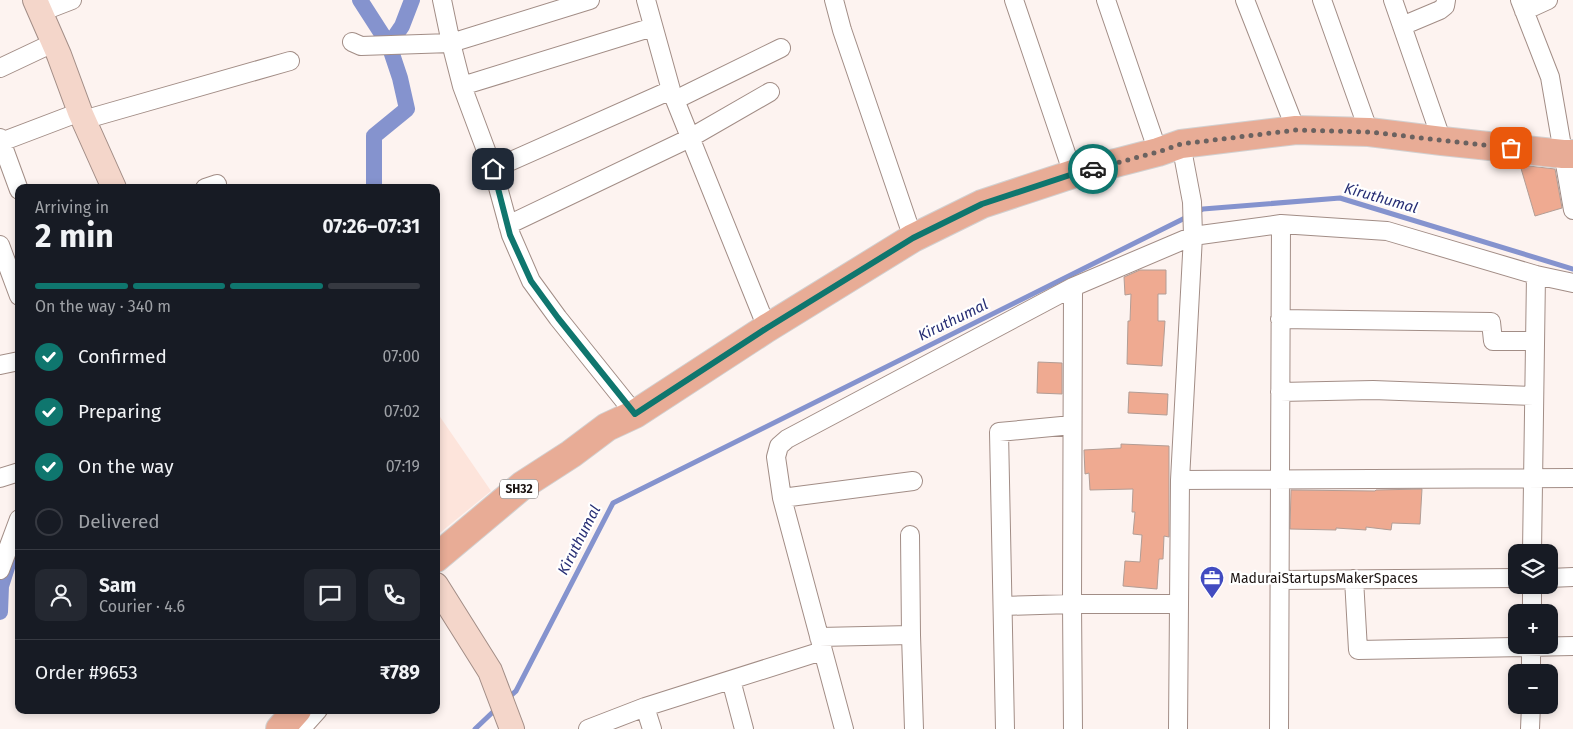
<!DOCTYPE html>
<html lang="en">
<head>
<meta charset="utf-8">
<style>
  :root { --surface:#171b24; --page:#242831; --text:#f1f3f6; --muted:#9ea1a6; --line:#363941; --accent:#0f766e }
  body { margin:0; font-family:"Fira Sans",sans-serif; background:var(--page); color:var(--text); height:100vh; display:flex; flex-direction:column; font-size:19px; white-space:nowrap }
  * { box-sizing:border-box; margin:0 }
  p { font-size:16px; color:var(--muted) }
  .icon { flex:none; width:28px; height:28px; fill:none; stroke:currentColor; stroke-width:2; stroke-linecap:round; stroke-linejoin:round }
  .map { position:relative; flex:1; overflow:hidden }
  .drawer { position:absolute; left:15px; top:184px; width:425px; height:530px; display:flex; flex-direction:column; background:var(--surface); border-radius:10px; box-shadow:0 2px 8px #0003 }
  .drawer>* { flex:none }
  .buttons { position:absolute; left:1508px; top:544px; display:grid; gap:10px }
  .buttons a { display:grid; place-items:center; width:50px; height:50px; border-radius:10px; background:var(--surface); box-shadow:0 2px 8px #0003; font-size:25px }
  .pin { position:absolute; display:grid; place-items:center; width:42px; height:42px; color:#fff; margin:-21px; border-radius:10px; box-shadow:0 2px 8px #0006 }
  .courier { position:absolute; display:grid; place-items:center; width:50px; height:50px; margin:-25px; border:4px solid #0f766e; border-radius:50%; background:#fff; color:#222; box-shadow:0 1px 6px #0007 }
  .summary em { font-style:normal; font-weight:700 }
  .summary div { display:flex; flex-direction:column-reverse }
  .summary { display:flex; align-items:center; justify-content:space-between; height:85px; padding:0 20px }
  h1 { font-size:32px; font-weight:700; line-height:38px }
  .bar { display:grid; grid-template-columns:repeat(4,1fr); gap:8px 5px; align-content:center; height:60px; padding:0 20px }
  .bar i { height:6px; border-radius:4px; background:var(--line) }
  .bar .current { background:var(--accent) }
  .bar p { grid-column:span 4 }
  .line { display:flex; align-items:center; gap:12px; padding:0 20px; border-top:1px solid var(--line) }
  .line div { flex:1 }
  .round { display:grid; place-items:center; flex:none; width:52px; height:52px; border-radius:10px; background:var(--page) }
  ol { padding:0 20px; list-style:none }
  li { display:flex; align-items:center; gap:15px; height:55px }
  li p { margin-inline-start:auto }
  li .icon { padding:5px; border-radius:50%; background:var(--accent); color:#fff; stroke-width:4 }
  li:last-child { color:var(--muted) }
  li i { width:28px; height:28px; border:2px solid var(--line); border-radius:50% }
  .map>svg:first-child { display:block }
  .built { fill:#fde4db }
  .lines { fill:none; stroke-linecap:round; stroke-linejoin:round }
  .stream { stroke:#8593ce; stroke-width:5 }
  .canal { stroke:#8593ce; stroke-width:16 }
  .building { fill:#efaa91; stroke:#b29d95 }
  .street-casing { stroke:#a28d86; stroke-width:20 }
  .secondary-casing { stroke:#a28d86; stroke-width:26 }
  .primary-casing { stroke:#d2d0d0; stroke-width:30 }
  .street { stroke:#fff; stroke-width:18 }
  .secondary { stroke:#f4d6ca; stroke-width:24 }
  .primary { stroke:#e8ac96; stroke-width:28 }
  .done { stroke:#6b6260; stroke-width:5; stroke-dasharray:0 9 }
  .route { stroke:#0f766e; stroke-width:6 }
  .labels { text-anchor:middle; stroke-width:4.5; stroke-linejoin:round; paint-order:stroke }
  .shield { fill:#fff; stroke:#605a59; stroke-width:1 }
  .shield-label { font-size:12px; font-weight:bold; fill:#1c1412 }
  .poi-label { font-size:14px; fill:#1c1412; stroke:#fff; text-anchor:start }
  .water-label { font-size:15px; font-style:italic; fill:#272e74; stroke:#fff }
</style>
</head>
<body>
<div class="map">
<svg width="1573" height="729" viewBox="0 0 1573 729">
  <rect width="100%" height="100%" fill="#fdf3f0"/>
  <path class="built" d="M436,411L491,491L436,536Z"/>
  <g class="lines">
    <path class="stream" d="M508,698L516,691L613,503L1203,209L1340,198L1573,269
      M475,729L496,709"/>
    <path class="canal" d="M360,0L389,45
      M374,188V136L407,109L400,78L389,45L402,26L412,0
      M0,612L1,586L10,558"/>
  </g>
  <path class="building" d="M1520,165L1555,169L1562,208L1535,216Z
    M1140,270H1166V294H1158V321H1165L1162,366L1127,364L1128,321H1130L1131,294L1125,295L1124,277Z
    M1038,362L1062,363V394L1037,393Z
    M1129,392L1168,394L1167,415L1128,413Z
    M1121,444L1169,446V537L1164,536L1163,559H1159L1157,589L1123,586L1125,561L1140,562L1142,535L1133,534L1135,512H1132L1133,489L1090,490L1089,473L1085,474L1084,450L1121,448Z
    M1422,489L1420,524L1392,523L1391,530L1366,527V530L1336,528V530L1290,529L1291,490L1375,491L1376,490Z"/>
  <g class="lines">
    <defs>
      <path id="street" d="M590,0L451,43L462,86L493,169L511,235L531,281L558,318L635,414
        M646,0L671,90L767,328
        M834,0L842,30L913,238
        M1014,0L1073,174
        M1106,0L1158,152
        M1245,0L1296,130
        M1322,0L1369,132
        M1393,0L1442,141
        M1520,0L1550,77L1573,210
        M1524,11L1548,0
        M41,12L72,0
        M1402,26L1440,10L1445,6L1446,0
        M352,42L361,46L451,43L442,0
        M0,68L53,43
        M462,86L653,27
        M675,100L781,48
        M83,120L290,61
        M0,138L19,190
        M1,142L80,112
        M493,169L671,90
        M205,188L217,184
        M508,225L690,138L770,92
        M0,245L19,296
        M1073,287L1072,604L1073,729
        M1280,319L1491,322L1493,341H1535
        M0,365L19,361
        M1280,392L1373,390L1534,396
        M0,478L19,472
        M1180,480L1573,478
        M782,498L913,481
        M910,535L911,635
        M1532,552L1536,275
        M0,570L19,519
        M1549,578L1573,577
        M1354,579L1358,650L1573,646
        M1279,580L1516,578
        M1003,606L1072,604H1179
        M1532,612V585
        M819,637L911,635L914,729
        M1531,672V645
        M731,680L744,729
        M645,707L652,729
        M301,729L318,710
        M588,729L645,707L822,651
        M844,729L782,498L776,457L779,446L787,439L1073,287L1193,236L1281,224L1387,231L1536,275L1573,283
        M1005,729L999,432L1072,425
        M1178,729L1180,480L1193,236L1192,202L1181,144
        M1279,729L1281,224
        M1530,729L1531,705"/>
      <path id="secondary" d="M35,0L59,55L80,112L114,188
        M436,585L490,671L512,729"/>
      <path id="primary" d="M436,558L523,485L571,454L607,427L635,414L767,328L913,238L982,204L1073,174L1158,152L1181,144L1296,130L1369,132L1442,141L1563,154H1573
        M280,729L297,710"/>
    </defs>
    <use href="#street" class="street-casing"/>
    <use href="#secondary" class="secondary-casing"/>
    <use href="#primary" class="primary-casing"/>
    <use href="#street" class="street"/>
    <use href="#secondary" class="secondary"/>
    <use href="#primary" class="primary"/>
  </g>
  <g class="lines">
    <path class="done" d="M1093,169L1158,152L1181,144L1296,130L1369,132L1511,148"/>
    <path class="route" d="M493,169L510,235L531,281L558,318L635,414L767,328L913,238L982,204L1073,174L1093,169"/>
  </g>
  <defs>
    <symbol id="office-pin" viewBox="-11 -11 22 30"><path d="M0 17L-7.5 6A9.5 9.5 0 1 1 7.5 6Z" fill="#424bc0" stroke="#fff"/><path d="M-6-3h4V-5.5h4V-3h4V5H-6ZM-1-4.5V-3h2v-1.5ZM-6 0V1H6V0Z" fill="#fff"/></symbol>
  </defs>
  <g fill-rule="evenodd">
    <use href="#office-pin" x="1198" y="564" width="28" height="38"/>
  </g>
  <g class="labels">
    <rect class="shield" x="500" y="479.5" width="38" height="19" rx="4"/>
    <g class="shield-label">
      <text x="519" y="493">SH32</text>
    </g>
    <g class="poi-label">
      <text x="1230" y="583">MaduraiStartupsMakerSpaces</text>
    </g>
    <g class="water-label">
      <text transform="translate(1381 198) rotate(16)" y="5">Kiruthumal</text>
      <text transform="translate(953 320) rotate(-26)" y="5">Kiruthumal</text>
      <text transform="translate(579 540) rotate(-63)" y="5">Kiruthumal</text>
    </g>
  </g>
</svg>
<div class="buttons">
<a><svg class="icon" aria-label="layers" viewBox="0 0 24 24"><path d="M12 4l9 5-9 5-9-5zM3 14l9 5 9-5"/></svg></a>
<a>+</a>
<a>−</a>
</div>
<div class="pin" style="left:1511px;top:148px;background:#ea580c"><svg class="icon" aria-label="bag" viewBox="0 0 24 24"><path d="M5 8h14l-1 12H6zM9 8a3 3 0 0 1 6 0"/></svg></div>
<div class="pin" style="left:493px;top:169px;background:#1f2937"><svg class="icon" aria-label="home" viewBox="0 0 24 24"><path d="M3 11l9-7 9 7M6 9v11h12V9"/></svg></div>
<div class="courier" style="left:1093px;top:169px"><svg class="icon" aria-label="car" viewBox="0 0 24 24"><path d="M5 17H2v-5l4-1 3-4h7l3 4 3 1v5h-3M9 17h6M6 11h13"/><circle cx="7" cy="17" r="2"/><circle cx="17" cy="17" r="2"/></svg></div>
<section class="drawer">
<div class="summary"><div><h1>2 min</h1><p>Arriving in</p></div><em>07:26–07:31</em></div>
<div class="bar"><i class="current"></i><i class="current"></i><i class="current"></i><i></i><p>On the way · 340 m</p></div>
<ol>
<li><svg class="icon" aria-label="check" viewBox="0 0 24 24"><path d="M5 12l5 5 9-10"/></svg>Confirmed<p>07:00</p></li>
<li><svg class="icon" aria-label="check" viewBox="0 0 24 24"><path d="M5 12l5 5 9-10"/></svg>Preparing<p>07:02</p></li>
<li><svg class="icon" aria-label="check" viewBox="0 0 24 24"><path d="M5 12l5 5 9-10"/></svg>On the way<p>07:19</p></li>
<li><i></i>Delivered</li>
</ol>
<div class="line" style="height:90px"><a class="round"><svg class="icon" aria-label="person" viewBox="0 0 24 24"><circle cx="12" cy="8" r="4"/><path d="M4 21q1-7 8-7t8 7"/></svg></a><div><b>Sam</b><p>Courier · 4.6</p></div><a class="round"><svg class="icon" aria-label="chat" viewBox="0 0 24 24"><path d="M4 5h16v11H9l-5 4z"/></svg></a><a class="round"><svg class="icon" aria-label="phone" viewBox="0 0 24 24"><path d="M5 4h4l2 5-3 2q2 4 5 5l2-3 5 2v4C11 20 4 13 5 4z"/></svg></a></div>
<div class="line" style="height:65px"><div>Order #9653</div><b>₹789</b></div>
</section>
</div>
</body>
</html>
